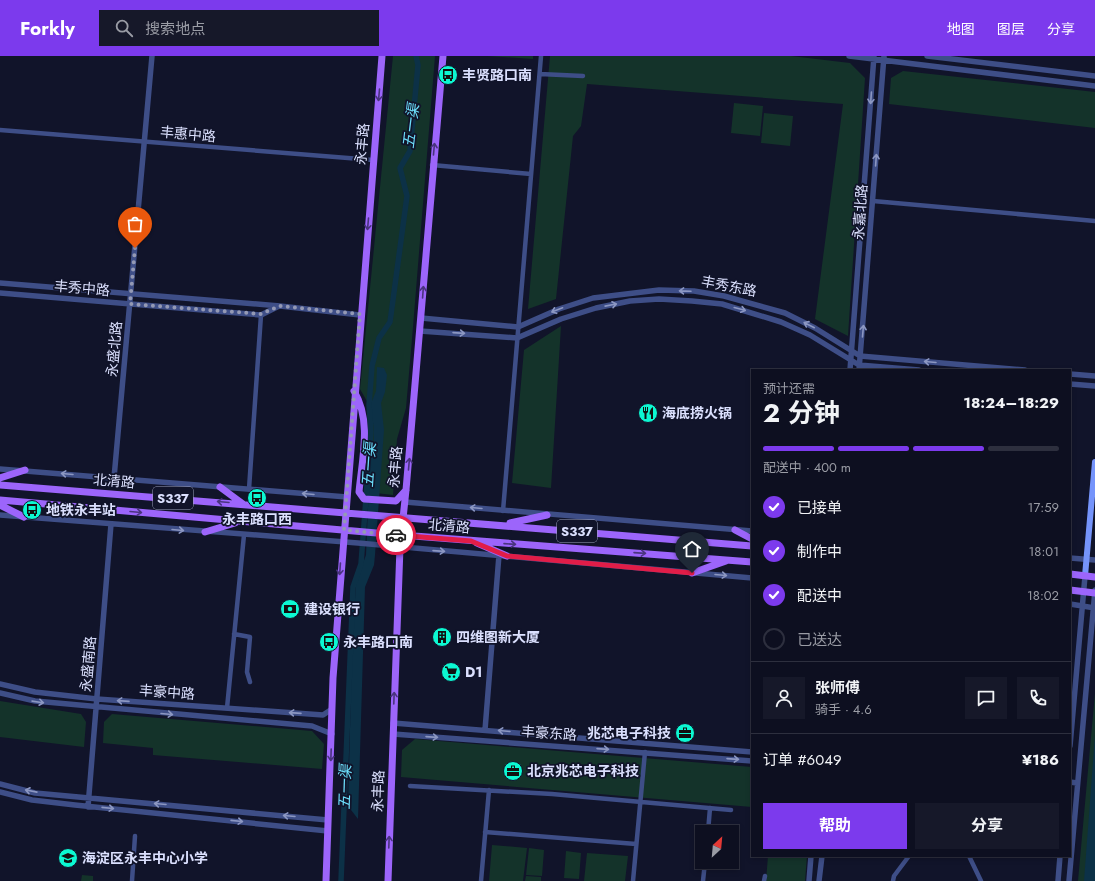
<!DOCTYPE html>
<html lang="zh">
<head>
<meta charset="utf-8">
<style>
  :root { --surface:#0d0f20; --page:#161829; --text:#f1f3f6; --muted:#9a9ca5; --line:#2d2f3e; --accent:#7c3aed }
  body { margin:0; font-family:Jost,"Noto Sans SC",sans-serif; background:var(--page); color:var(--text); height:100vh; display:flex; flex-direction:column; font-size:15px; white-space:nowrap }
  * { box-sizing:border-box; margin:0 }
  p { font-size:13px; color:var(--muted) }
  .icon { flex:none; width:22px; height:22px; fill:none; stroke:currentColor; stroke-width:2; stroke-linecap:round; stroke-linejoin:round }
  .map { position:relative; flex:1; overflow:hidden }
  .drawer { position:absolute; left:751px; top:313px; width:320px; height:488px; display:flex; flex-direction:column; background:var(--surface); border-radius:0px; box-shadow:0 2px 6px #0003,0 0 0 1px var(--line) }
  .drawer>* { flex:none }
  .needle { width:26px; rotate:26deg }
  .buttons { position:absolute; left:695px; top:769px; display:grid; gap:8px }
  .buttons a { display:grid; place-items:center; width:44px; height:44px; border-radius:0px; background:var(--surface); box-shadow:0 2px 6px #0003,0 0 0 1px var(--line); font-size:20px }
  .pin { position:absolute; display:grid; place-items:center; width:34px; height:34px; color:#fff; margin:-41px -17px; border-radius:50% 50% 50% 0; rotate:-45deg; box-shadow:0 0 4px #0007 }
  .pin .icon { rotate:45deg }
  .courier { position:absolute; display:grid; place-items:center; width:40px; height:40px; margin:-20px; border:3px solid #e11d48; border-radius:50%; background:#fff; color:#222; box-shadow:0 1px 5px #0007 }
  .headline em { font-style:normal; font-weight:700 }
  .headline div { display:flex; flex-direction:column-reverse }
  .headline { display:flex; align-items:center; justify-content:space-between; height:68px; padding:0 12px }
  h1 { font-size:26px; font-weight:700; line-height:30px }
  .bar { display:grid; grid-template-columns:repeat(4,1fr); gap:6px 4px; align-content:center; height:48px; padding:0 12px }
  .bar i { height:5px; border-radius:3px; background:var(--line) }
  .bar .current { background:var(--accent) }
  .bar p { grid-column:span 4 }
  .line { display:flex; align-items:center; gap:10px; padding:0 12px; border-top:1px solid var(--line) }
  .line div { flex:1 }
  .round { display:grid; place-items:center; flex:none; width:42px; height:42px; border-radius:0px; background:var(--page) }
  ol { padding:0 12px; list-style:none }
  li { display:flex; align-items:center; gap:12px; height:44px }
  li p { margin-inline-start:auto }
  li .icon { padding:4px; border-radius:50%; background:var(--accent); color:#fff; stroke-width:4 }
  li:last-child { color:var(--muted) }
  li i { width:22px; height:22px; border:2px solid var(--line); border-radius:50% }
  .action { display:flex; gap:8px; margin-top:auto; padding:8px 12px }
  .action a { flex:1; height:46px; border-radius:0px; background:var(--accent); color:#fff; font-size:16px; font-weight:700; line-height:46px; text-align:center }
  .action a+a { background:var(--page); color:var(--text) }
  header { display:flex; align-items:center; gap:24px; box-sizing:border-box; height:56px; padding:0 20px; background:var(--accent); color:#fff }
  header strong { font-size:19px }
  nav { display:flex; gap:22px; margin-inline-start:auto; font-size:14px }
  .search { width:280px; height:36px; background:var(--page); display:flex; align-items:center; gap:10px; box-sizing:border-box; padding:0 14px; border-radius:0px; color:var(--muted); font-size:15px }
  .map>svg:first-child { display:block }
  .green { fill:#14332a }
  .water { fill:#0c3147 }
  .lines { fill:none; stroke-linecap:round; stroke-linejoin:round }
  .canal { stroke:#0c3147; stroke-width:5.5 }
  .minor { stroke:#3e4e87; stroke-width:4.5 }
  .tertiary { stroke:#3e4e87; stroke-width:5.5 }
  .secondary { stroke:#7594fb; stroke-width:6 }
  .primary { stroke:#9c65fb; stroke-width:7 }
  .oneway { stroke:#49347e }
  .oneway2 { stroke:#8c97c2 }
  .done { stroke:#9499b4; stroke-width:4; stroke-dasharray:0 7.2 }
  .route { stroke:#e11d48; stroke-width:5 }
  .labels { text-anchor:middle; stroke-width:3.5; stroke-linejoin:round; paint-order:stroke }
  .shield { fill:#11142a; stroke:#9ea3be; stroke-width:1 }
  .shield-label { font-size:13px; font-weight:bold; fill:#dbe0fe }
  .poi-label { font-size:14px; font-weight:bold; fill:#dbe0fe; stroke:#11142a; text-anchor:start }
  .street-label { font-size:14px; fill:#dbe0fe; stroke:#11142a }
  .water-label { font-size:15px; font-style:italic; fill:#6cdefb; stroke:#11142a }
</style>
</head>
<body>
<header>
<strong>Forkly</strong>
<div class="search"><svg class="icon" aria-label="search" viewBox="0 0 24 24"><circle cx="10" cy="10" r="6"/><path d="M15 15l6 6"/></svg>搜索地点</div>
<nav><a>地图</a><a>图层</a><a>分享</a></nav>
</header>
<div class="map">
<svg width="1095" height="825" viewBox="0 0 1095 825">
  <rect width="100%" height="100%" fill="#11142a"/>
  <path class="green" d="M393,0H435L412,283L406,352L397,383L393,439L367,436L368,347L360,333Z
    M487,0H533V3Z
    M550,0H791L850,7L865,22L848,280L815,263L843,48L587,28L581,70L573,80L556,243L528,253Z
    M903,15L1095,36V72L889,48L891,22Z
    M734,47L763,50L760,80L731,77Z
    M764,57L793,60L790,90L761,87Z
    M561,270L551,432L512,427L524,294Z
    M1095,637V825H1078Z
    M0,645L81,658L86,666L84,691L0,681Z
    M112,658L312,675L324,688L322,713L153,699V692L103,687L104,666Z
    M415,683L752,711V751L401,721L402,694Z
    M492,789L527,792L523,825H489Z
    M529,792L544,794L542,820L526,819Z
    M566,795L581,797L579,823L564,822Z
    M587,797L628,800L625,825H584Z
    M768,800H807L805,825H766Z
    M82,819L93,820V825H81Z
    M526,820L541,821V825H525Z"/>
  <path class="water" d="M377,311L384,312L387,319L385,336L381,347L384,374L375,499L374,509L365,531L358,763L348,750L352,596L356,526L366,499L370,404L374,393V373L370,350L376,335Z
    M1095,679V825H1084Z"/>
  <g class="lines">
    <path class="canal" d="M341,825L353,531L361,508L371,376L369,349L372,310L379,282L390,266L407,140L400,112L410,95L418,9L416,0"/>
    <path class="minor" d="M540,18L583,20
      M0,74L373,104
      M432,109L531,118
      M873,145L1095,165
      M249,433L261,259
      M503,455L541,0
      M234,578L250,581L247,616L250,626
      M227,652L244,479
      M410,730L552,738L731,754
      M485,776L636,788
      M708,776L710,752
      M969,800L981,825
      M132,825L135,780
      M481,825L489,734
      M633,825L645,696
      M703,825L705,806
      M764,825L765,820
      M893,825L894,820L909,800"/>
    <path class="tertiary" d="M849,0L1095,30
      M927,0L1095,20
      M0,227L280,250L360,259
      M0,237L261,259L279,250
      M421,262L518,271L559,253L593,242L659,234L694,235L724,240L785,257L815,272L860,300L1025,314
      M420,275L517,282L561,263L596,252L630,245L659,243L692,245L722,248L781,266L810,279L859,309L919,314
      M850,314L874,0
      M859,314L884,0
      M1070,318L1095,320
      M1070,328L1095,330
      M0,413L347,441
      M114,422L152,0
      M405,446L752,475
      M0,459L358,487L752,522
      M1070,502L1095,504
      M1070,548L1095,552
      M0,628L35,636L97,643L323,659L332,653
      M0,637L35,645L312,670L332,678
      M393,667L752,696
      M485,674L499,499
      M393,678L752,705
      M1070,690L1085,520
      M1070,726L1077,727
      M0,728L35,737L328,764
      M0,736L32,744L75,749L328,775
      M88,751L111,468
      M809,825L811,800
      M819,825L822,800
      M1058,825L1060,800
      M1069,825L1095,534"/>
    <path class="secondary" d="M1085,520L1095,406"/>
    <path class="primary" d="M354,335C372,365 362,403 359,436L364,443L396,445L406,434
      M0,422L25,414
      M0,429L752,490
      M220,431L243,448
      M0,444L388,478L752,506
      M0,449L24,461
      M510,467L547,459
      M735,474L752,483
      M205,476L235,467
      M477,487L507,500
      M692,517L726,505
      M1070,518L1095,521
      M1070,534L1095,537
      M326,825L333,622L382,0
      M388,825L400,491L406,434L443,0"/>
  </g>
  <defs><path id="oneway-shaft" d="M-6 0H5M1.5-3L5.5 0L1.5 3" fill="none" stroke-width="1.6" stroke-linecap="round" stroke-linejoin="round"/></defs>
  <g class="oneway">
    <use href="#oneway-shaft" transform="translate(379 39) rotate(95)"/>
    <use href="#oneway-shaft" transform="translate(434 93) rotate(-85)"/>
    <use href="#oneway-shaft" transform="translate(368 168) rotate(95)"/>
    <use href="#oneway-shaft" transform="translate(423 236) rotate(-86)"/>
    <use href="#oneway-shaft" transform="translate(409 408) rotate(-85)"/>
    <use href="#oneway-shaft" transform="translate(223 446) rotate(-175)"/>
    <use href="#oneway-shaft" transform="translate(136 456) rotate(5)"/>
    <use href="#oneway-shaft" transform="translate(510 488) rotate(4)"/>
    <use href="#oneway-shaft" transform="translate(640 497) rotate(4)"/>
    <use href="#oneway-shaft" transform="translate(340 513) rotate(94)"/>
    <use href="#oneway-shaft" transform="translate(394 642) rotate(-88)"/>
    <use href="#oneway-shaft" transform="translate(331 699) rotate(92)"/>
    <use href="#oneway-shaft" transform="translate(389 786) rotate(-88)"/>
  </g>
  <g class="oneway2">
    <use href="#oneway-shaft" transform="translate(871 42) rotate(94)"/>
    <use href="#oneway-shaft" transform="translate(876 104) rotate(-86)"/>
    <use href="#oneway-shaft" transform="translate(685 235) rotate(-178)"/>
    <use href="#oneway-shaft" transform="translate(611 249) rotate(-11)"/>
    <use href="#oneway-shaft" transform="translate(740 253) rotate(15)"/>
    <use href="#oneway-shaft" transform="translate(557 254) rotate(159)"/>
    <use href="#oneway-shaft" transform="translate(809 269) rotate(-153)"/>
    <use href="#oneway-shaft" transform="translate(863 275) rotate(-85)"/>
    <use href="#oneway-shaft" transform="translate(459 277) rotate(4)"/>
    <use href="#oneway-shaft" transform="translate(930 306) rotate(-175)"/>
    <use href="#oneway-shaft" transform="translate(67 418) rotate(-175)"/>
    <use href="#oneway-shaft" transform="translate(308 438) rotate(-175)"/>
    <use href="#oneway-shaft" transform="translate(476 452) rotate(-175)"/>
    <use href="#oneway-shaft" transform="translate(178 474) rotate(5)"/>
    <use href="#oneway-shaft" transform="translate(439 495) rotate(4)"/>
    <use href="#oneway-shaft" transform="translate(721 519) rotate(5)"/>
    <use href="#oneway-shaft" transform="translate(123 645) rotate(-176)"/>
    <use href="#oneway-shaft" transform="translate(38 646) rotate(8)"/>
    <use href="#oneway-shaft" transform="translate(295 657) rotate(-176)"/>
    <use href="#oneway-shaft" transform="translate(167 658) rotate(5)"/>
    <use href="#oneway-shaft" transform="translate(504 675) rotate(-175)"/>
    <use href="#oneway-shaft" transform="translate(432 681) rotate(4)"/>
    <use href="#oneway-shaft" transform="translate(603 693) rotate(4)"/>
    <use href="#oneway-shaft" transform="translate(733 703) rotate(4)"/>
    <use href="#oneway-shaft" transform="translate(31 735) rotate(-169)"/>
    <use href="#oneway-shaft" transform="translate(160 748) rotate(-175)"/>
    <use href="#oneway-shaft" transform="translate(108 752) rotate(6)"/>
    <use href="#oneway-shaft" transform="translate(289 760) rotate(-175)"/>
    <use href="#oneway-shaft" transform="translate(237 765) rotate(6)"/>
  </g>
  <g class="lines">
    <path class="done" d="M135,192L130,248L261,258L280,250L360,258L344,474L396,479"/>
    <path class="route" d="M396,479L471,485L507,500L692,517"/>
  </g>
  <defs>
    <symbol id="bus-disc" viewBox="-11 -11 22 22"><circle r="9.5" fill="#0cf8d2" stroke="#11142a"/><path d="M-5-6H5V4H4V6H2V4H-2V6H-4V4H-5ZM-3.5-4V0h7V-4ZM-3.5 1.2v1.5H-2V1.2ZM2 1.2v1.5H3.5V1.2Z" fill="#111"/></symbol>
    <symbol id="restaurant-disc" viewBox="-11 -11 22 22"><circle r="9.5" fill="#0cf8d2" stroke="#11142a"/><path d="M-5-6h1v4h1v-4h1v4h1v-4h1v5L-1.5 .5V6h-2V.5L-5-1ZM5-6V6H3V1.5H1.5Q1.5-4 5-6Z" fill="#111"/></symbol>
    <symbol id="bank-disc" viewBox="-11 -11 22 22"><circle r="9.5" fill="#0cf8d2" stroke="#11142a"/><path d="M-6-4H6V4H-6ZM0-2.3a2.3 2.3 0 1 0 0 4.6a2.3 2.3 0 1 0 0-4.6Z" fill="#111"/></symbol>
    <symbol id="building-disc" viewBox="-11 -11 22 22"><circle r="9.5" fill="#0cf8d2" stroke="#11142a"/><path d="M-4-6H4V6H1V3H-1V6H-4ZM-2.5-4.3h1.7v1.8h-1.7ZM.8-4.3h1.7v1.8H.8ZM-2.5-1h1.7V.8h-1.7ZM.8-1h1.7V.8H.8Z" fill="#111"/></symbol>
    <symbol id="supermarket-disc" viewBox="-11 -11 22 22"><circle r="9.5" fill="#0cf8d2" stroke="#11142a"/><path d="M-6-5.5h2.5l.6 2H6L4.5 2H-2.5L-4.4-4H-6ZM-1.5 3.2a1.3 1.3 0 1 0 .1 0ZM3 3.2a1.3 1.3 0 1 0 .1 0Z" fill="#111"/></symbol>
    <symbol id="office-disc" viewBox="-11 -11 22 22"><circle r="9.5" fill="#0cf8d2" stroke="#11142a"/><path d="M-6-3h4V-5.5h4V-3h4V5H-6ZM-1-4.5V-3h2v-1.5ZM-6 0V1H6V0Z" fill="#111"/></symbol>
    <symbol id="school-disc" viewBox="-11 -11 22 22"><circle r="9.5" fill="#0cf8d2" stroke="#11142a"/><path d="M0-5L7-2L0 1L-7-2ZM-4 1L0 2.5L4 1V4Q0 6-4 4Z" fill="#111"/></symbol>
  </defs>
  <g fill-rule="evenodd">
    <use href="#bus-disc" x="437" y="8" width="22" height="22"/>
    <use href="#restaurant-disc" x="637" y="346" width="22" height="22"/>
    <use href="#bus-disc" x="246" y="431" width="22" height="22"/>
    <use href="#bus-disc" x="21" y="443" width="22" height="22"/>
    <use href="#bank-disc" x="279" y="542" width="22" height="22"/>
    <use href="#building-disc" x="431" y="570" width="22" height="22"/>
    <use href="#bus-disc" x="318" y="575" width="22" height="22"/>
    <use href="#supermarket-disc" x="440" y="605" width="22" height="22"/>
    <use href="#office-disc" x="674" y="666" width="22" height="22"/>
    <use href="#office-disc" x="502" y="704" width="22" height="22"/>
    <use href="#school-disc" x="57" y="791" width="22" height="22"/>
  </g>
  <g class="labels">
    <g class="shield">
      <rect x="153" y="431" width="40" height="22" rx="3"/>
      <rect x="557" y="464" width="40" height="22" rx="3"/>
    </g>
    <g class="shield-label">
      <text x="173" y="447">S337</text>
      <text x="577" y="480">S337</text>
    </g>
    <g class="poi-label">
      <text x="462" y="24">丰贤路口南</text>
      <text x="662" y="362">海底捞火锅</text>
      <text x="46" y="459">地铁永丰站</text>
      <text x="257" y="468" text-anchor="middle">永丰路口西</text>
      <text x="304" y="558">建设银行</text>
      <text x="456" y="586">四维图新大厦</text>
      <text x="343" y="591">永丰路口南</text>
      <text x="465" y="621">D1</text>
      <text x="671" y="682" text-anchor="end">兆芯电子科技</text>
      <text x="527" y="720">北京兆芯电子科技</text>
      <text x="82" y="807">海淀区永丰中心小学</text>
    </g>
    <g class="street-label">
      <text transform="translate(188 78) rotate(5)" y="5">丰惠中路</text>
      <text transform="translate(362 88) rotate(-85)" y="5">永丰路</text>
      <text transform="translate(860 156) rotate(-86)" y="5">永嘉北路</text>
      <text transform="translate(729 230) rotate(11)" y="5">丰秀东路</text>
      <text transform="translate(82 232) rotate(5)" y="5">丰秀中路</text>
      <text transform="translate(114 293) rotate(-85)" y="5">永盛北路</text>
      <text transform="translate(395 411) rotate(-85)" y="5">永丰路</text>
      <text transform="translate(114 425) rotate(5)" y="5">北清路</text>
      <text transform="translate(449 470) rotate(5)" y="5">北清路</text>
      <text transform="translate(88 608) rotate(-85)" y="5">永盛南路</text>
      <text transform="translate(167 636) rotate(4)" y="5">丰豪中路</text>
      <text transform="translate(549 677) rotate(4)" y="5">丰豪东路</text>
      <text transform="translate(378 735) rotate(-88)" y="5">永丰路</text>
    </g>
    <g class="water-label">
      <text transform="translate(411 70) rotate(-83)" y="5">五一渠</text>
      <text transform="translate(369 409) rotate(-86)" y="5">五一渠</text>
      <text transform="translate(345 731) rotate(-88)" y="5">五一渠</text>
    </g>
  </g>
</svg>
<div class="buttons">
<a><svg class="needle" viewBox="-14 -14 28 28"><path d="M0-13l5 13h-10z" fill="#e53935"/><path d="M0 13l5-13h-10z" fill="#9a9ca5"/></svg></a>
</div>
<div class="pin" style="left:135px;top:192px;background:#ea580c"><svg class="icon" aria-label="bag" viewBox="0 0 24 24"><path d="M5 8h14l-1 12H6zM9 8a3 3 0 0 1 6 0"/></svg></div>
<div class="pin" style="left:692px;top:517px;background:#1f2937"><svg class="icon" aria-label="home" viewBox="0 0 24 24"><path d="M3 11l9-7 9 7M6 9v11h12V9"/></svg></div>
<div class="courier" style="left:396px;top:479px"><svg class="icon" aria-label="car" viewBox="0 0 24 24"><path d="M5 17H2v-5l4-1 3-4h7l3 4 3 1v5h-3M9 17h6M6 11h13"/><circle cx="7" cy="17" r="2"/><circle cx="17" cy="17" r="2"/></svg></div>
<section class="drawer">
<div class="headline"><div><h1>2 分钟</h1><p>预计还需</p></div><em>18:24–18:29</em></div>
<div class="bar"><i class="current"></i><i class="current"></i><i class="current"></i><i></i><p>配送中 · 400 m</p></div>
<ol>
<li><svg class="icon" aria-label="check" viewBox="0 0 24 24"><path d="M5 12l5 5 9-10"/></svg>已接单<p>17:59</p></li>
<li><svg class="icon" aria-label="check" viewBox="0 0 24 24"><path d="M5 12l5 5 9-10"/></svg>制作中<p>18:01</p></li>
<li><svg class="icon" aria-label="check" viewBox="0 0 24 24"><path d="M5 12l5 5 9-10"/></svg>配送中<p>18:02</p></li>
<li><i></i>已送达</li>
</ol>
<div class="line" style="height:72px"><a class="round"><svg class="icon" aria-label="person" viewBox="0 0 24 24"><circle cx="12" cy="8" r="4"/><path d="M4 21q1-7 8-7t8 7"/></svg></a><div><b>张师傅</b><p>骑手 · 4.6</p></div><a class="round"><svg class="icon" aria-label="chat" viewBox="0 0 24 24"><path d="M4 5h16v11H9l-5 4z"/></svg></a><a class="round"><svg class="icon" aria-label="phone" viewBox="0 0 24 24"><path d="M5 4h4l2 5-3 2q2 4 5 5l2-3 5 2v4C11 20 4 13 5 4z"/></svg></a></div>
<div class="line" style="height:52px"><div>订单 #6049</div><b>¥186</b></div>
<div class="action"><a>帮助</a><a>分享</a></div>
</section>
</div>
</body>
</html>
